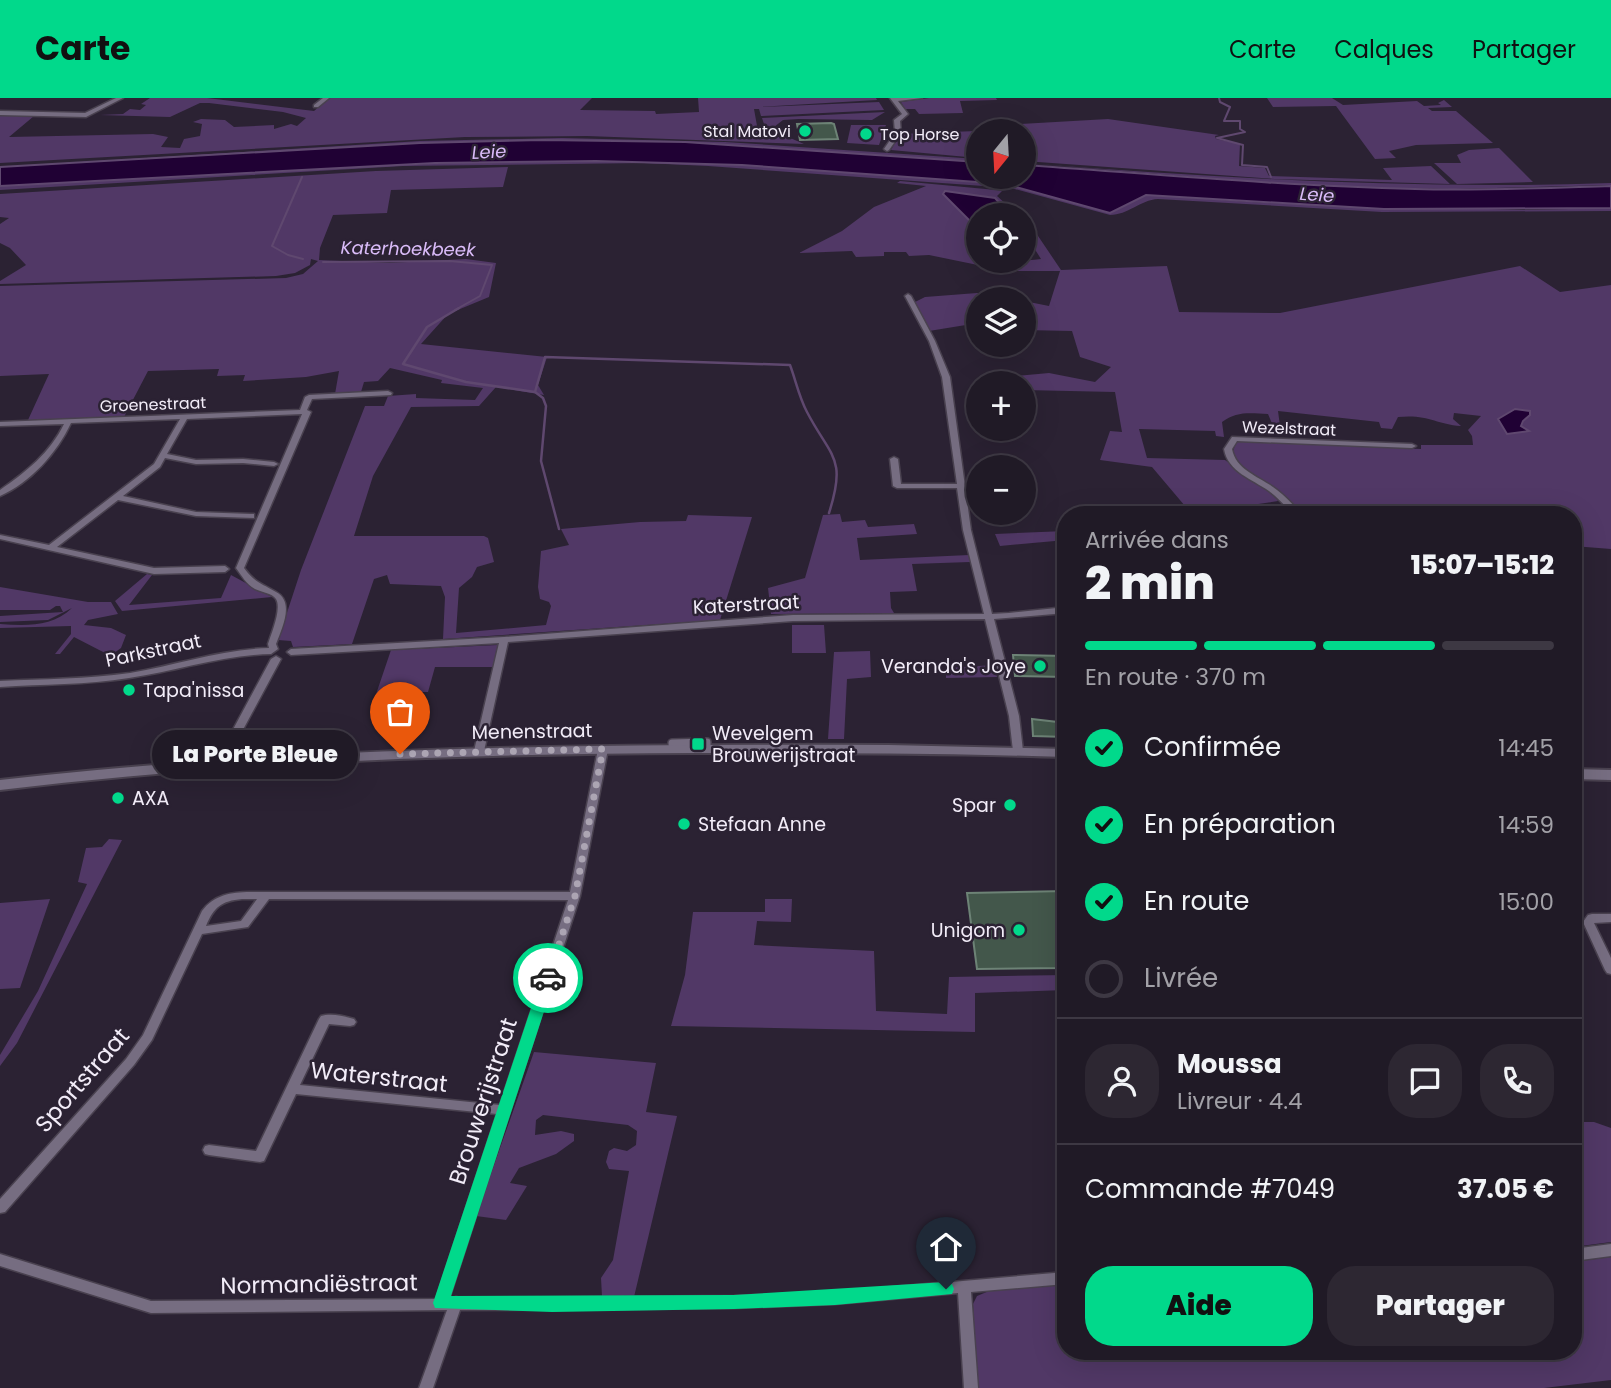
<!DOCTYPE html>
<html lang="fr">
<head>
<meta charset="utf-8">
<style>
  :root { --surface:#201a26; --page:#2d2732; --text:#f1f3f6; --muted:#a2a1a7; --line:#3d3843; --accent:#01d98b }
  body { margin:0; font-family:Poppins,sans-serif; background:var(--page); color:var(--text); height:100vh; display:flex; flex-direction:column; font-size:26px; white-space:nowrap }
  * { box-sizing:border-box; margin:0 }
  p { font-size:23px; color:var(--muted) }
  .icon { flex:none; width:38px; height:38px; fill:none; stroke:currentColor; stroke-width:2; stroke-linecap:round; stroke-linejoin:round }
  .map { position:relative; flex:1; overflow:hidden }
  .side { position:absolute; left:1057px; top:408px; width:525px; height:854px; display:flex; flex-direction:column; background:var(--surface); border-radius:28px; box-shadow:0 7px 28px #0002,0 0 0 2px var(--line) }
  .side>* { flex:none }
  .needle { width:46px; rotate:198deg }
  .controls { position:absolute; left:966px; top:21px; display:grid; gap:14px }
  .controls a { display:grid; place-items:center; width:70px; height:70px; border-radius:50%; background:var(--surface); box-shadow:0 7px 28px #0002,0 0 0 2px var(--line); font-size:35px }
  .pin { position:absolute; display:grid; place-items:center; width:60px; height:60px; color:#fff; margin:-72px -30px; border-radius:50% 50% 50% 0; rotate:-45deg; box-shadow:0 0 7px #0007 }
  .pin .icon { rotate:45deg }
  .courier { position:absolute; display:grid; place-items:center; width:70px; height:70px; margin:-35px; border:5px solid #01d98b; border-radius:50%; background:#fff; color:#222; box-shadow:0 2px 9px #0007 }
  .bubble { position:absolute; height:49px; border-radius:24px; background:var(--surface); box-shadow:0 7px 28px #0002,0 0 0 2px var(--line); font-size:23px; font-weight:800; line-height:49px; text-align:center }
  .headline em { font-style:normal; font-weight:800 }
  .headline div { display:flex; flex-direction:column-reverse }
  .headline { display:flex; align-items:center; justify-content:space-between; height:119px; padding:0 28px }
  h1 { font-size:46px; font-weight:800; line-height:52px }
  .bar { display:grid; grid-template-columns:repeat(4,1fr); gap:10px 7px; align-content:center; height:84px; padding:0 28px }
  .bar i { height:9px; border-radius:5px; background:var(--line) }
  .bar .current { background:var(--accent) }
  .bar p { grid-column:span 4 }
  .line { display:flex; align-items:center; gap:18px; padding:0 28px; border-top:2px solid var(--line) }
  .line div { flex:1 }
  .round { display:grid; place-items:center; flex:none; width:74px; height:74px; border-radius:28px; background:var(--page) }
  ol { padding:0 28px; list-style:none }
  li { display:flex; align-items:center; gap:21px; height:77px }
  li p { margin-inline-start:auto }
  li .icon { padding:7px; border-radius:50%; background:var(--accent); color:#111; stroke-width:4 }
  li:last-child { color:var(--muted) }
  li i { width:38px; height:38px; border:4px solid var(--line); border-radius:50% }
  .cta { display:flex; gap:14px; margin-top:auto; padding:14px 28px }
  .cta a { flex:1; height:80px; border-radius:28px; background:var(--accent); color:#111; font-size:28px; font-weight:800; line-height:80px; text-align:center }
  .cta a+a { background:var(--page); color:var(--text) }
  header { display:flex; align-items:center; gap:42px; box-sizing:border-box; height:98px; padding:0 35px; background:var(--accent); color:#111 }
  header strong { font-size:33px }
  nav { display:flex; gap:38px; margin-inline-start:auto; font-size:24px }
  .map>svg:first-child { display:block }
  .green { fill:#513866 }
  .water { fill:#200134; stroke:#5f486f; stroke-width:2 }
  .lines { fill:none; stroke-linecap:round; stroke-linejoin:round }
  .stream-far1 { stroke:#5f486f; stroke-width:2 }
  .stream { stroke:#5f486f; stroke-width:2.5 }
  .building { fill:#43574b; stroke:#6d8376; stroke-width:2 }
  .pedestrian-casing { stroke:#49414f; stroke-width:10 }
  .minor-casing { stroke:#49414f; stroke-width:3 }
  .secondary-casing { stroke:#49414f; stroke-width:4 }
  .pedestrian { stroke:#766d81; stroke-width:7 }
  .minor { fill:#766d81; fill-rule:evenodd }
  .secondary { fill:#766d81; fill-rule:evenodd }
  .route { fill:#01d98b }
  .done { stroke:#aca5b3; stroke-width:7; stroke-dasharray:0 12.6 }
  .poi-dot { fill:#01d98b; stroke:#2b2233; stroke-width:2.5 }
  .labels { text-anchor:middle; stroke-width:5; stroke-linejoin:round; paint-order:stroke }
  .far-poi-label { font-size:16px; fill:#f2ecf8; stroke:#2b2233; text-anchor:end }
  .far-street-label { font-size:16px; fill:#f2ecf8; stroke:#2b2233 }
  .far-water-label { font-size:18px; font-style:italic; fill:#dabcf9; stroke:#2b2233 }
  .street-label { font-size:19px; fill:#f2ecf8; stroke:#2b2233 }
  .poi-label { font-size:19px; fill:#f2ecf8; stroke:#2b2233; text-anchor:start }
  .near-street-label { font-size:23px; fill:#f2ecf8; stroke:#2b2233 }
</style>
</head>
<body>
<header>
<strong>Carte</strong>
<nav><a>Carte</a><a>Calques</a><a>Partager</a></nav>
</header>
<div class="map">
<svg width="1611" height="1290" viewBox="0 0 1611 1290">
  <rect width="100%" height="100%" fill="#2b2233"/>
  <path class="green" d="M150,0H207L314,13L329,0H592L580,12L655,13L656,16L699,14L698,0H876L877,2L759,9L879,4L884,12L761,18L759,11H754L759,39H788L804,46L587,38L465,39L0,65V17L34,18L9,39L153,36L168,39L161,49L180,50L184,41L200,38L202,26L193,24L201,21L225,22L234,29L274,27V31L291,26L297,28L306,20L283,14L209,5H200L170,19L100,17L123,16L130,11L140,12L146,7L141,6Z
    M929,0H996L997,2L960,3L963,15L919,16L915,11H905L901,4Z
    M1267,0H1332L1343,7L1417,3L1424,8L1441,7L1438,5L1444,2L1452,9L1428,10L1432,13H1456L1493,45L1416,47L1389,53L1396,60L1375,61L1336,8L1273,9Z
    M885,14L872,22L799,21L783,22L774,29H765L762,20Z
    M1108,21L1219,37L1215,38L1216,41L1240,46L1239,68L1265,70L1269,78L1392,82L1383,70L1431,68L1450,86L1275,81L1024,63V33H978V60L891,52L900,36L1002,32L1004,27Z
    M851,27H886L879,47L847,45Z
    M562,40L725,44L978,61V64L685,44L543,42L420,45L0,69L420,43Z
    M1499,50L1533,84L1457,86L1434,65H1461L1457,57L1469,52Z
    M528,62L742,67L1005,86L1110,115L1146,97L1267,105L1528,112L1611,110V113L1382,114L1158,101C1140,102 1128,117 1110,117L1011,90L708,68L644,65L403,68L0,92V88L303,71Z
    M1024,65C1220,80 1414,92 1611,85V87L1454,91L1370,90L1256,84Z
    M508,69L503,89L391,92L387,115L333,117L320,150L319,162L389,165L466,161L496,165L489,199L448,216L421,246L547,259L538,287L544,297L496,289L479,308L411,309L373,378L354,438H484L488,440L494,464L477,469L472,479L459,490L456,535L546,527L551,508L549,504L540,501L538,489L541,453L569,447L561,431L640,424L686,423L688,417L752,419L720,522L443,541L445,499L441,488L390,486L387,477L374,481L352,546L293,549L291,543L278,542L301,472L365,308H384L388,298L416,296V300L475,302L483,290L441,285L442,282L390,270L378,283L364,284L361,294L335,296L339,273L306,279L243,283L245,277L217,278L219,271L148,273L124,319L28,322L49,276L0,278V188L286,180L303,176L318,163L311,161L310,167L295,175L276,178L0,186V183L26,167L10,150L0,145V126L9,120L0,119V96L376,73Z
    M900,83L1007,93H1002L997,98L1018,117H1010L995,100L945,93L978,131V163C1000,163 1019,164 1041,161L1024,134V122L1034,132L1061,172L1167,168L1179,214L1280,215L1520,168L1560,194L1611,187V451L1573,448V416H1302C1281,395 1249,382 1232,358L1236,343H1243L1421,351V347H1473L1472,338L1468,332L1481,318L1454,315L1453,321L1461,328C1435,326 1428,316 1398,319L1392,331L1381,330L1379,324L1278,313L1280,328H1273L1268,316C1250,315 1236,313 1222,324L1224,339L1216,338L1215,333L1139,331L1147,360L1225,362L1275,397L1278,403L1211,413L1214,416H1188L1185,408L1152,369L1100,362L1110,333L1122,334L1115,294L1024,292V285H1006L1005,279L1049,275L1095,284L1111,269L1080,259L1072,233L1024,232V203L1049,208L1060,173H1007L929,157L909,158L906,154H884V158L856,159L852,153L799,155L842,133L874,109L926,88L897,85Z
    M977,195L1017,201H978V225L929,233L915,204L925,199Z
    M840,416L842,424L865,422L868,429L914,426L917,436L857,440L860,462L969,457L970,464L912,466L917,493L890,494L891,510L894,515L771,516L768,490L805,480L823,417Z
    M1066,433V442L1000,448L995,436Z
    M147,476L152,477L129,507L221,500L231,477L272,499L122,513L115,503Z
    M0,489L88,504H111L118,516L88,522L84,527L111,530L126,537L121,550L114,555H105L74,539L60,556H55L71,536V528L0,530V526C26,528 52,529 72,510L48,522L0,524V518L63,514L60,508H56L50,512H0Z
    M792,527H824L826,555H792Z
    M498,547L493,569H435L428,594H406L400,615L370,614L391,552Z
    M870,553L871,579L847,581L844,641H828L834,554Z
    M995,567L997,579L946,580V570Z
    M109,741L122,742L17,945L0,968V957L38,893L87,786L78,784L86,750L102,749Z
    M50,801L20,890L0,891V805Z
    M765,801H792L791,824L757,823L754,847L874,853L876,913L947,916L949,879L1066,877V892L975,895V934L671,928L685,877L693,814H765Z
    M534,954L656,965L646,1014L677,1018L634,1199L602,1198L601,1180L613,1162L629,1073L609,1071L606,1064L609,1053L614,1050L627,1053L636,1047L637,1033L628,1027L543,1017L536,1022L535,1037L561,1033L574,1036V1043L556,1056L519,1070L510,1085L527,1088L506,1122L476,1118Z
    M1573,1024H1594L1611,1030V1144L1573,1149Z
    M1611,1159V1282L1544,1290H978L973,1206L977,1198L989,1193L1066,1186V1253H1573V1164Z"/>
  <path class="water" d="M543,42L685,44L978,64V79H1024V67C1154,76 1284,88 1415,91C1480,93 1546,90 1611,88V110L1384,111L1146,97L1110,115L1005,86L742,67L596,63L435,65L0,88V69L420,45Z
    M945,93L995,100L1010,117H978V131L943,96Z
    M1515,311L1530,313V317L1523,323L1521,328L1529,333L1507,336L1498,321Z"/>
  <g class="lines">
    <path class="stream-far1" d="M1219,0L1220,4L1230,9L1224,23H1240V31L1245,34L1217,40L1243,47L1242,67L1267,69L1271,79
      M302,79L272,148L288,157L303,161
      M323,164L450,163L492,167L480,198L455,212"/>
    <path class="stream" d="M459,210L427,229L403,266L466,284L535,294L543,300L546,308L541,363L559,431
      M535,294L545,259L790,267C796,283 799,299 807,314C831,360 847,359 829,415"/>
  </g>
  <path class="building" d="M831,25L834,26L838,41L800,42L797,26Z
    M1013,557L1066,558V579L1015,578Z
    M1032,621L1066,625V639L1033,638Z
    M1066,793V870L977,871L967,795Z"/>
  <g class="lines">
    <defs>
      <path id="pedestrian" d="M707,644V647L672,646V645Z
        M723,655H758L722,657Z"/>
      <path id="minor" d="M116,0H123L86,19L0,17V13L85,15Z
        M323,0H329L318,9H314V7Z
        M890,0H922L898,3L908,16L900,23L901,35L889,52L887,53L884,51L895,35L894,22L902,16Z
        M908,196L911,198L935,243L950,279L971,432L992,516L1009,515L1066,509V515L994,521L1019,618L1023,653L1021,655H1015L1013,653L1009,618L985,521L793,523L508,544L484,653L479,656L474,653L499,545L291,557L287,554L291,551L504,539L793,517L984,516L963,432L957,390H897L893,388L890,361L894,359L898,361L901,386H957L942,279L929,243L905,198Z
        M388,293L392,295L391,297L312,301L307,312L311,314L244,470C255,485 261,485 276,494C295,504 282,530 276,546L278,551L271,556C222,557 177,573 129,580C86,587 43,586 0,589V583C43,581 87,581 130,575C177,567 221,551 269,550L268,546C271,536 282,511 276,501C272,495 261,494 255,491C246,486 242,478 236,470L302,316L187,321L167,356L196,362L243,361L274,364L278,366L274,368L243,365L196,366L165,360L160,369L123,398L196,414L251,416H254V420L196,418L118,402L57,449L154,470L225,468L229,471L225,474L154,476L0,441V437L49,447L154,366L180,321L71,325C57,355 30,385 0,398V392C26,374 50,355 64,326L0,328V324L300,312L305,299L309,297Z
        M1232,339L1412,346L1416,348L1412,350L1237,343L1232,351C1236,373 1261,379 1277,392C1286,399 1294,408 1302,416H1294C1286,409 1278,400 1269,393C1252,381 1228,374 1224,351Z
        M276,558L281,561L225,665L223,667H217L215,665L271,561Z
        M603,648L608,651L580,798L449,1201L456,1199L460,1200L734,1198L835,1194L1066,1174V1186L971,1194L978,1290H964L958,1195L835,1206L734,1210L460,1212L433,1290H419L447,1212L151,1215L0,1168V1156L151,1203L436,1201L497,1016L296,996L264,1063L260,1064L209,1057L205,1056L203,1052L205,1048L209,1047L256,1053L319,921L321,918C331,915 344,918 354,921L356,924L354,927L350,928L329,926L300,987L500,1007L568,802L269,801L248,829L202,836L152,942L134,967L5,1114L0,1115V1101L126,961L143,937L202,813C214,797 231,794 250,794H570L598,651ZM242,801H257L241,823L206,828C214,809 221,803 242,801Z
        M1592,816H1611V824L1594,825L1611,860V876L1607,875L1605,872L1583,824L1588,817Z
        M1611,1146V1158L1573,1163V1151Z"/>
      <path id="secondary" d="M889,647L1066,651V659C942,655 819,655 696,655C463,656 231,664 0,692V682C296,648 592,646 889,647Z
        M1573,671L1611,672V682L1573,681Z"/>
    </defs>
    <use href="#pedestrian" class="pedestrian-casing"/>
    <use href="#minor" class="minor-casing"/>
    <use href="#secondary" class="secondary-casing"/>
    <use href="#pedestrian" class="pedestrian"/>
    <use href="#minor" class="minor"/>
    <use href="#secondary" class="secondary"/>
  </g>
  <path class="route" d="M548,875L555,880L451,1198L734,1197L946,1184L952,1186L954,1191L952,1196L835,1207L734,1211L552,1214L435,1210L433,1205L541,880Z"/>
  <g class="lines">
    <path class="done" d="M400,656L603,651L575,798L548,880"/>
  </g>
  <g class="poi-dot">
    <circle cx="805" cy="33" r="7"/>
    <circle cx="866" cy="36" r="7"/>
    <circle cx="1040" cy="568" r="7"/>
    <circle cx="129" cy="592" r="7"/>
    <rect x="691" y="639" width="14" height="14" rx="3.5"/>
    <circle cx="118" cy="700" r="7"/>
    <circle cx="1010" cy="707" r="7"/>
    <circle cx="684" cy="726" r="7"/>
    <circle cx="1019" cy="832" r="7"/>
  </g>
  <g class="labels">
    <g class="far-poi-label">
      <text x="791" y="39">Stal Matovi</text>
      <text x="880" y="42" text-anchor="start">Top Horse</text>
    </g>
    <g class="far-street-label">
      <text transform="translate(153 306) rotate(-2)" y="6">Groenestraat</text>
      <text transform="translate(1289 330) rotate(2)" y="6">Wezelstraat</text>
    </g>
    <g class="far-water-label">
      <text transform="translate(489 54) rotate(-3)" y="6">Leie</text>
      <text transform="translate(1317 97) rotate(4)" y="6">Leie</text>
      <text transform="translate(408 151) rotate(1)" y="6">Katerhoekbeek</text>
    </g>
    <g class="street-label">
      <text transform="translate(746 506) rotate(-3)" y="7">Katerstraat</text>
      <text transform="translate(153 552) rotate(-12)" y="7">Parkstraat</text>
      <text transform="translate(532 633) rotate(-1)" y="7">Menenstraat</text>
    </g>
    <g class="poi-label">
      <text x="1026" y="575" text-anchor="end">Veranda's Joye</text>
      <text x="143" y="599">Tapa'nissa</text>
      <text x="712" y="642">Wevelgem<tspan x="712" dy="22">Brouwerijstraat</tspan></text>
      <text x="132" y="707">AXA</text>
      <text x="996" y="714" text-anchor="end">Spar</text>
      <text x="698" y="733">Stefaan Anne</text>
      <text x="1005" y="839" text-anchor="end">Unigom</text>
    </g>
    <g class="near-street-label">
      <text transform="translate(379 979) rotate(6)" y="8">Waterstraat</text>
      <text transform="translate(82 982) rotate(-49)" y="8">Sportstraat</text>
      <text transform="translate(483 1003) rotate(-72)" y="8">Brouwerijstraat</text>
      <text transform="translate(319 1186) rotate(-1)" y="8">Normandiëstraat</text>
    </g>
  </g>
</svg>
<div class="controls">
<a><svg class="needle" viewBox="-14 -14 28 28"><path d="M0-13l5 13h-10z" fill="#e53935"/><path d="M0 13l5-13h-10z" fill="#a2a1a7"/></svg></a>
<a><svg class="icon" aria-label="locate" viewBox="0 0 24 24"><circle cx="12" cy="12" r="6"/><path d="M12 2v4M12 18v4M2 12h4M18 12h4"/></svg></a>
<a><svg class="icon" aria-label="layers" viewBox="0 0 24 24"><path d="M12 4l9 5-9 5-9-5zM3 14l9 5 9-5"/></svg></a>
<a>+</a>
<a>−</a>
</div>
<div class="pin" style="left:400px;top:656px;background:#ea580c"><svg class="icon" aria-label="bag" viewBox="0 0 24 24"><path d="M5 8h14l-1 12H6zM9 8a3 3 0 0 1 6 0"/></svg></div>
<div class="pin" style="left:946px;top:1191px;background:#1f2937"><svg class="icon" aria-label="home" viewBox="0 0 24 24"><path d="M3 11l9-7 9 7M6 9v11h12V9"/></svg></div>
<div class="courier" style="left:548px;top:880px"><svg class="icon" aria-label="car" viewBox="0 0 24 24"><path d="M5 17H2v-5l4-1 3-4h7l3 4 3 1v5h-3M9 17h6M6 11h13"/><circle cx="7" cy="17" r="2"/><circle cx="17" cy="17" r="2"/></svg></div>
<div class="bubble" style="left:152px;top:632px;width:206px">La Porte Bleue</div>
<section class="side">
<div class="headline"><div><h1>2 min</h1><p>Arrivée dans</p></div><em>15:07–15:12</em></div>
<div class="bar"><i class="current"></i><i class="current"></i><i class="current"></i><i></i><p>En route · 370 m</p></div>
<ol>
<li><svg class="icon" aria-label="check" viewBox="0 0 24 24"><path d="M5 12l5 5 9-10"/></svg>Confirmée<p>14:45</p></li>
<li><svg class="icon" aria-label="check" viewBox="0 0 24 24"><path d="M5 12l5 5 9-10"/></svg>En préparation<p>14:59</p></li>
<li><svg class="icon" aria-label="check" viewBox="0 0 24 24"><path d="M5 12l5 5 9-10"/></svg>En route<p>15:00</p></li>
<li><i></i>Livrée</li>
</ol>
<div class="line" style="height:126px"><a class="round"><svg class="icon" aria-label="person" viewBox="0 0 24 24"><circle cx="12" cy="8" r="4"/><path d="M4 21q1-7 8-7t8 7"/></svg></a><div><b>Moussa</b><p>Livreur · 4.4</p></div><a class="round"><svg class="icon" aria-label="chat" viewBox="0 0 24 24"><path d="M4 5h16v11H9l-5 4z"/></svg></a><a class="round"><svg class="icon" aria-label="phone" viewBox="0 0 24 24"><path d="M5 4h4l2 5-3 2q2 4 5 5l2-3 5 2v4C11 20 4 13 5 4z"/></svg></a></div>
<div class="line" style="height:91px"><div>Commande #7049</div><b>37.05 €</b></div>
<div class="cta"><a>Aide</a><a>Partager</a></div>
</section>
</div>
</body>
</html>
